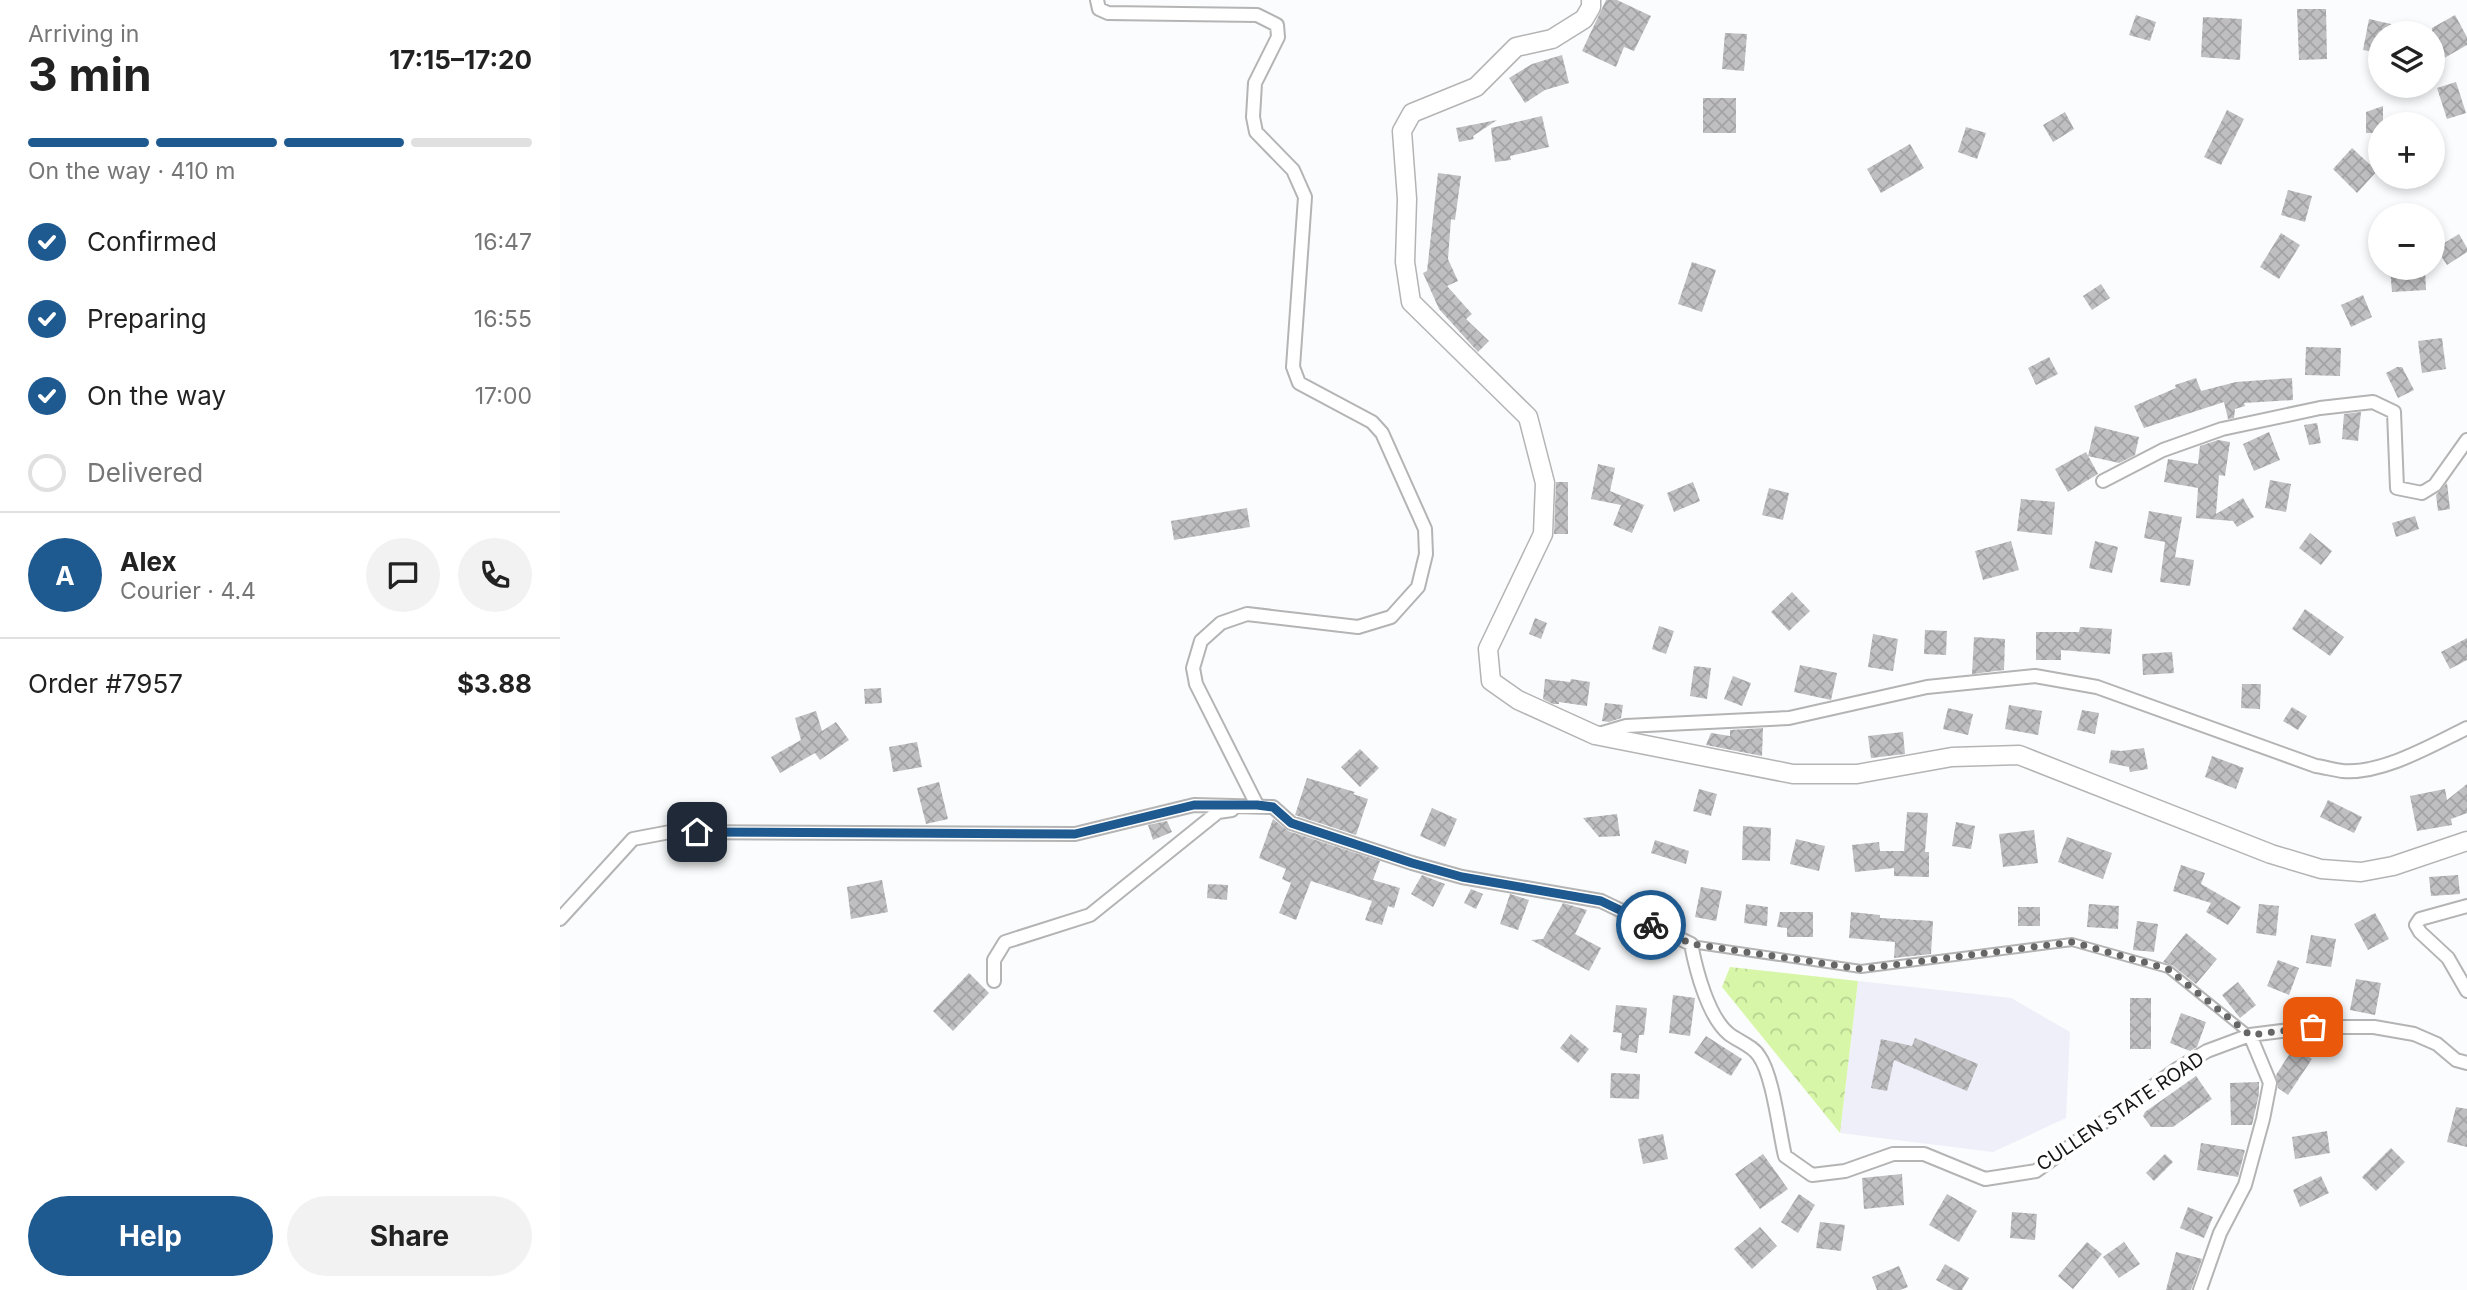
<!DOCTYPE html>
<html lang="en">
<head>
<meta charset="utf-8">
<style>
  :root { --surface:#fff; --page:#f2f2f2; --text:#222; --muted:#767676; --line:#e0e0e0; --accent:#1e5990 }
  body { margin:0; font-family:Inter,sans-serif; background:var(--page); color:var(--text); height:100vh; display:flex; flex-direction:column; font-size:26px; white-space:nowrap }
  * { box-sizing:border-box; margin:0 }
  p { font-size:23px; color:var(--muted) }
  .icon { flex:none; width:38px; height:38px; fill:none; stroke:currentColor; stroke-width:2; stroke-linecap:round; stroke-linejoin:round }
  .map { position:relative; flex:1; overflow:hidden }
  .drawer { display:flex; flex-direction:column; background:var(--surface); width:560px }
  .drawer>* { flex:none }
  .controls { position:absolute; left:1808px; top:21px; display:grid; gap:14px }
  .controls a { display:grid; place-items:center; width:77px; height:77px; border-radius:50%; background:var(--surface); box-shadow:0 4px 10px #0003; font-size:35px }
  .pin { position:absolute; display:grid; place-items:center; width:60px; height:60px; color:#fff; margin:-30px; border-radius:14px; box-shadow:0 4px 10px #0006 }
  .courier { position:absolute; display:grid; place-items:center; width:70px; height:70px; margin:-35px; border:5px solid #1e5990; border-radius:50%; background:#fff; color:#222; box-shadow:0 2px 9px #0007 }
  .headline em { font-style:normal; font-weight:700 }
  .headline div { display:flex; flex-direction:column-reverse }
  .headline { display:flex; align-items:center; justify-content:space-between; height:119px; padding:0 28px }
  h1 { font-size:46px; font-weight:700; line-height:52px }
  .bar { display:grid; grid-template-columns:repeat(4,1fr); gap:10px 7px; align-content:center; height:84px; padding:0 28px }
  .bar i { height:9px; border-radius:5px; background:var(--line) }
  .bar .on { background:var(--accent) }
  .bar p { grid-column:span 4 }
  .line { display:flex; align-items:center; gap:18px; padding:0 28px; border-top:2px solid var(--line) }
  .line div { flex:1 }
  .round { display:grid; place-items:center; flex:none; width:74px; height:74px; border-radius:37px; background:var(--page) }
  ol { padding:0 28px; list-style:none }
  li { display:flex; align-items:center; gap:21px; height:77px }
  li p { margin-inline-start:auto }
  li .icon { padding:7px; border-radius:50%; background:var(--accent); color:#fff; stroke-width:4 }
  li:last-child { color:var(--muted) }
  li i { width:38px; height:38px; border:4px solid var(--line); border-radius:50% }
  .button { display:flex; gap:14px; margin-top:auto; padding:14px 28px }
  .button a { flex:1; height:80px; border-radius:42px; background:var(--accent); color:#fff; font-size:28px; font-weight:700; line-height:80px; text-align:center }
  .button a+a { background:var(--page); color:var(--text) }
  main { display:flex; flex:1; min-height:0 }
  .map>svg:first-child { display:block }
  .built { fill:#eeeff8 }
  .park { fill:url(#park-crowns) }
  .building { fill:url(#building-cross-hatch) }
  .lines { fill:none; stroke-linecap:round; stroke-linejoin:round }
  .lane-casing { stroke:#b4b4b5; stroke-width:10 }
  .street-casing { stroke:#b4b4b5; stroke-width:16 }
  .secondary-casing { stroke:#b4b4b5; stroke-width:21 }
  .lane { stroke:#fff; stroke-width:6 }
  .street { stroke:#fff; stroke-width:12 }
  .secondary { stroke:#fff; stroke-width:18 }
  .done { stroke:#666667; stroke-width:7; stroke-dasharray:0 12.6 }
  .route { stroke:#1e5990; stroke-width:9 }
  .labels { text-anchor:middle; stroke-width:7; stroke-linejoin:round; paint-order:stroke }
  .street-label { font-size:19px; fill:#151516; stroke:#fff }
</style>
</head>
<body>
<main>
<section class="drawer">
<div class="headline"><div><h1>3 min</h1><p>Arriving in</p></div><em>17:15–17:20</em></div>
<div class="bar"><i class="on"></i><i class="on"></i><i class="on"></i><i></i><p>On the way · 410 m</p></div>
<ol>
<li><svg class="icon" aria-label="check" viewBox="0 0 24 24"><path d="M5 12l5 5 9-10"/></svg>Confirmed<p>16:47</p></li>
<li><svg class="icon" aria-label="check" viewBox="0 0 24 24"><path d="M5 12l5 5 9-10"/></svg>Preparing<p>16:55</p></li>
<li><svg class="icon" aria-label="check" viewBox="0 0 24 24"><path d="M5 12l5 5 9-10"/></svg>On the way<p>17:00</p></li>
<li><i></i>Delivered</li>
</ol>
<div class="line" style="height:126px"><b class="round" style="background:var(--accent);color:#fff">A</b><div><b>Alex</b><p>Courier · 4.4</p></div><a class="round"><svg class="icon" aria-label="chat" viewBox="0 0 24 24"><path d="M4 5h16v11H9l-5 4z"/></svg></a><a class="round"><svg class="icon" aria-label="phone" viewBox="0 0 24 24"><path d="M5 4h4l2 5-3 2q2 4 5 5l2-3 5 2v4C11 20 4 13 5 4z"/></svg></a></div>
<div class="line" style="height:91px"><div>Order #7957</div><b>$3.88</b></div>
<div class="button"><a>Help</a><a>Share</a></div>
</section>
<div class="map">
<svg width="1907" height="1290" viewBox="0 0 1907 1290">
  <defs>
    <pattern id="park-crowns" width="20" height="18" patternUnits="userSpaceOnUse" patternTransform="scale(1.75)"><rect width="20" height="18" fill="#d8f6a8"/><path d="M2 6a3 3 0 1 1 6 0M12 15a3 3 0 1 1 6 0" fill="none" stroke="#b8d290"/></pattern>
    <pattern id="building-cross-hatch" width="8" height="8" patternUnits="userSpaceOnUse" patternTransform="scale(1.75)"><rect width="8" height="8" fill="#bfbfc1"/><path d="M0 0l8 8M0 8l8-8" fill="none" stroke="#a3a3a5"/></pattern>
  </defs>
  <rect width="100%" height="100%" fill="#fbfcfd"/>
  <path class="built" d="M1298,981L1451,998L1510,1032L1506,1118L1433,1152L1280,1133Z"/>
  <path class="park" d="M1170,967L1298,981L1280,1133L1162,987Z"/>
  <path class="building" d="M1046,0H1057L1091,16L1074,51L1064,47L1056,67L1022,51Z
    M1737,9H1766L1767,59L1739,60Z
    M1576,15L1596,22L1590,41L1569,35Z
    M1895,15L1907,37V45L1879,61L1872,49V28Z
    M1643,17L1682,19L1680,60L1641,57Z
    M1809,19L1848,28L1847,33H1820V53L1803,50Z
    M1165,33L1187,34L1184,71L1162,69Z
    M1002,55L1009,83L985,90L965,103L949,78L972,64Z
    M1896,82L1906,113L1887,119L1877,88Z
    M1143,98H1176V133H1143Z
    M1823,106V124H1820V133H1806V112Z
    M1667,110L1684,119L1661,165L1644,157Z
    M1505,112L1514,129L1493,142L1483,125Z
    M982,116L989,147L950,156L951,160L935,162L931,128Z
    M937,120L913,136L914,139L899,142L896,128Z
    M1406,127L1426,133L1417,159L1398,152Z
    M1350,144L1364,168L1321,193L1307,169Z
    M1792,148L1817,171L1797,193L1773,169Z
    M878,173L901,176L895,220L891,219L888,259L898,281L887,286L912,314L906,319L929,341L918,352L879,309L863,273L867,271Z
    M1728,190L1752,196L1745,222L1721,215Z
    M1721,233L1740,245L1719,279L1700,267Z
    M1899,234L1907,248V252L1887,265L1876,248Z
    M1132,262L1156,270L1142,312L1118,304Z
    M1830,268H1865L1866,290L1832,292Z
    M1541,284L1550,298L1532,310L1523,296Z
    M1803,295L1812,317L1791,327L1781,305Z
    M1882,338L1886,369L1862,373L1858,341Z
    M1746,347L1781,348L1780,376L1745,375Z
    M1489,357L1498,374L1476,385L1468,368Z
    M1837,367H1842L1854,390L1838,398L1826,373Z
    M1636,378L1641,391L1676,382L1732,378L1733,400L1684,403L1685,406L1675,409L1674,418L1668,419L1664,402L1584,428L1574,406L1616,388L1615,385Z
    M1801,412L1798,441L1782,439L1784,414Z
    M1757,423L1761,443L1749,445L1744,425Z
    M1535,426L1579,437L1575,455L1559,463L1528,456Z
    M1709,432L1720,460L1694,471L1683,444Z
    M1658,440L1670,442L1665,476L1659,475L1656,514L1683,498L1694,517L1677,527L1673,521L1636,518L1638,488L1604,482L1608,459L1638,464L1640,446Z
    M1526,452L1538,474L1508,492L1495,469Z
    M1038,464L1055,468L1050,491L1084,505L1072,533L1053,525L1061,505L1031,499Z
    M1710,480L1731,484L1726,512L1705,508Z
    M996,482H1008V534H994Z
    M1133,482L1140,501L1114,512L1107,493Z
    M1887,483L1890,509L1878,511L1876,495Z
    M1209,488L1229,493L1223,520L1202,515Z
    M1461,499L1495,502L1492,535L1457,531Z
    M687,508L690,527L614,540L611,521Z
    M1589,511L1622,517L1615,557L1634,560L1630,586L1600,582L1605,542L1584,538Z
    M1855,516L1859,529L1836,537L1832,523Z
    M1750,533L1772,551L1761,565L1739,548Z
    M1451,541L1459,570L1423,580L1415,551Z
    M1535,541L1558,547L1552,573L1529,568Z
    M1232,592L1250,611L1229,631L1211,612Z
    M1745,609L1784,637L1770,656L1732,629Z
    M975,618L987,623L981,639L969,634Z
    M1099,626L1114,631L1106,654L1092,649Z
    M1520,627L1552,629L1550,654L1501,650V660H1476V632H1519Z
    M1365,630L1387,631L1386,655L1364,654Z
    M1313,634L1338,639L1333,671L1308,667Z
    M1414,637L1445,639L1444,670L1412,674Z
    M1907,638V660L1890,669L1881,652Z
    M1612,652L1614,673L1583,675L1582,654Z
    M1240,665L1277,673L1271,700L1234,692Z
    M1134,666L1151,668L1147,699L1130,696Z
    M1173,676L1191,683L1182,706L1164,699Z
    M985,679L1010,682L1011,679L1030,682L1027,706L999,702V704H993L983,699Z
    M1682,684H1701L1700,709L1681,708Z
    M321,688L322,703L305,704L304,689Z
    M1045,703L1063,705L1061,718L1049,722L1042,721Z
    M1449,705L1482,711L1478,735L1445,729Z
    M1732,707L1747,716L1738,730L1723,721Z
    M1388,708L1413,714L1408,735L1383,729Z
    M1522,710L1539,713L1535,734L1517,730Z
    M256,711L262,731L276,722L289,740L260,760L255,753L220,773L211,757L241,740L235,718Z
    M1203,728L1202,756L1146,745L1151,733L1170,736V730Z
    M1343,732L1345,754L1311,758L1308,736Z
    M357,742L362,767L333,772L329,747Z
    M1584,748L1588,769L1570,772L1569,767L1549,763L1551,750L1561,751Z
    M800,749L819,768L800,787L781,767Z
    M1652,756L1684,768L1676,789L1645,777Z
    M747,778L795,792L793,794L808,799L796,835L735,815Z
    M379,782L388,819L366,824L357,788Z
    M1907,784V813L1891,819L1892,825L1857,831L1850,796L1885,789L1887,800Z
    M1139,789L1157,794L1151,816L1133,811Z
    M1768,800L1802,817L1794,833L1760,817Z
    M872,808L897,819L885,847L860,836Z
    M1347,812L1368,813L1365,852H1369V877L1334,876V868L1295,872L1292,845L1319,842L1320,851H1344Z
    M1057,814L1060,836L1039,837L1023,818Z
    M713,819L728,831L820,861L813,880L840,888L834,908L828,906L822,925L805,920L812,901L751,881L736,920L719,913L731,883L722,879L726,869L699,858Z
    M607,821L612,832L593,840L588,825Z
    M1396,822L1415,826L1411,849L1392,846Z
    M1183,826L1211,828L1210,861L1182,860Z
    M1474,830L1478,863L1443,867L1439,834Z
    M1507,837L1552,853L1543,879L1498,862Z
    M1236,839L1265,846L1259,871L1230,864Z
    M1095,840L1129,851L1126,864L1091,853Z
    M1621,865L1645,873L1641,884L1681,907L1668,925L1646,912L1651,903L1613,891Z
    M862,875L885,884L873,907L851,894Z
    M1898,875L1900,894L1871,896L1869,877Z
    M322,880L328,912L291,919L287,887Z
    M648,884L668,885L667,900L647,898Z
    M1141,887L1162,891L1156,921L1135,917Z
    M911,889L923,894L916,909L904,903Z
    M950,894L969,900L958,930L940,924Z
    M1087,894L1115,902L1109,924L1082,911Z
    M1003,903L1027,910L1015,934L1041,948L1029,971L971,940L983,939Z
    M1186,904L1208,907L1207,926L1184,923Z
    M1529,904L1559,906L1558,929L1527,927Z
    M1699,904L1719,906L1716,936L1696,933Z
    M1458,907H1480V926H1458Z
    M1220,912H1253V937H1227V928L1217,927Z
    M1291,912L1320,915V918L1373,921L1371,954L1334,958L1335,942L1289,938Z
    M1815,913L1829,939L1808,950L1794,924Z
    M1577,921L1598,924L1594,952L1573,950Z
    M1626,933L1657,959L1636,984L1612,965L1603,962Z
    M1751,935L1776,939L1771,967L1746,963Z
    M1718,960L1739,968L1729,995L1707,986Z
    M409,973L429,993L393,1031L373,1011Z
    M1796,979L1821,983L1815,1015L1790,1010Z
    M1678,982L1696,1005L1680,1018L1662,995Z
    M1113,995L1135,998L1130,1036L1109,1033Z
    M1570,998H1591V1049H1570Z
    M1761,1002L1763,1018L1737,1020L1736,1005Z
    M1056,1005L1087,1008L1084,1035H1079L1077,1053L1060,1050L1062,1033L1053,1032Z
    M1621,1013L1646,1022L1637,1047L1630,1051L1610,1043Z
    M1011,1034L1029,1049L1018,1063L1000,1048Z
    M1146,1036L1182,1059L1171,1076L1134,1053Z
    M1355,1038L1418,1064L1407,1091L1334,1060L1327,1091L1311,1088L1321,1039L1352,1046Z
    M1734,1047L1752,1059L1728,1095L1718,1088L1716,1075Z
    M1051,1073L1080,1074L1079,1099L1050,1098Z
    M1636,1076L1652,1099L1613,1127H1591L1583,1116L1585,1112Z
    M1699,1082V1094L1692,1125H1671L1670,1083Z
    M1896,1107L1907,1109V1147L1887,1142Z
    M1767,1131L1770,1153L1735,1159L1732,1137Z
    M1103,1134L1108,1159L1083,1164L1078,1139Z
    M1641,1143L1685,1150L1678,1177L1637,1170Z
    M1831,1148L1845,1162L1816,1191L1802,1177Z
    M1203,1154L1228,1189L1200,1209L1175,1174Z
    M1605,1154L1613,1162L1594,1181L1586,1173Z
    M1342,1174L1344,1205L1304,1209L1302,1178Z
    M1761,1176L1769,1193L1740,1207L1733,1190Z
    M1239,1194L1255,1205L1238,1233L1221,1222Z
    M1387,1194L1417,1211L1399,1242L1369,1225Z
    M1628,1207L1653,1217L1644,1238L1620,1228Z
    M1452,1212L1477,1214L1475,1240L1450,1238Z
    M1260,1222L1285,1225L1281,1251L1256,1248Z
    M1200,1227L1217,1246L1192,1269L1174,1249Z
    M1527,1242L1542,1254L1513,1289L1498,1276Z
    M1564,1242L1580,1264L1559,1278L1543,1257Z
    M1616,1252L1642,1259L1631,1290H1606Z
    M1385,1264L1409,1278L1402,1290H1394L1376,1280Z
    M1339,1266L1348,1287L1340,1290H1317L1312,1277Z"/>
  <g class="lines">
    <defs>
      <path id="lane" d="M1131,944L1301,969L1512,942L1608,969L1690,1035"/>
      <path id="street" d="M537,0L539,9L548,13L697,15L717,25L718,37L695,83L693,117L696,132L733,170L745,197L733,367L739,383L812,422L822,433L865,529L866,554L858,587L831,617L798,627L687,614L661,623L641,641L633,668L636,684L697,805L690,806
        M1543,481L1603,450L1662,429L1760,408L1813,402L1834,412L1837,488L1862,493L1875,485L1907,440
        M1039,734L1066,726L1229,718L1367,687L1475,676L1537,687L1756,766C1764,767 1774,770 1783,771C1823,774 1872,745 1907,728
        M1907,906L1860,919L1856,925L1860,932L1888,958L1907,991
        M0,919L73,839L110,832L515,834L634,805L713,807L731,823L852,863L902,877L1041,901L1131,944C1136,970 1148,1017 1169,1034C1178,1041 1193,1046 1199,1056C1213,1075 1219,1131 1225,1156L1252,1175L1285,1171L1333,1154H1364L1425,1179L1476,1171L1617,1069L1647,1051L1690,1035L1753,1027H1814L1854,1034L1877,1044L1896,1060L1907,1063
        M434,981V960L445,942L530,915L658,812L672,810
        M1640,1290L1660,1233L1685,1185L1703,1119L1710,1083L1690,1035"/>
      <path id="secondary" d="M1031,0V7L1024,19L992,39L956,47L916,87L852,113L842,131L847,199L845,262L851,302L968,417L985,483L983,534L928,649L931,681L958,700L1035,735L1233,774H1297L1392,757L1459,755L1711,854L1761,869L1801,872L1833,866L1907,841"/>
    </defs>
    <use href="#lane" class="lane-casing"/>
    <use href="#street" class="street-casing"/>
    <use href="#secondary" class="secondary-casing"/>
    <use href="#lane" class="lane"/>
    <use href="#street" class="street"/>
    <use href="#secondary" class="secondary"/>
  </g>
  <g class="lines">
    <path class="done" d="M1091,925L1132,944L1301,969L1512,942L1608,969L1690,1035L1753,1027"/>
    <path class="route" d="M137,832L515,834L634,805H697L713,807L731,823L852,863L902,877L1041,901L1091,925"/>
  </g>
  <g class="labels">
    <g class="street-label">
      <text transform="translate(1560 1111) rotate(-34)" y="7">CULLEN STATE ROAD</text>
    </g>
  </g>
</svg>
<div class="controls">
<a><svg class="icon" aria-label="layers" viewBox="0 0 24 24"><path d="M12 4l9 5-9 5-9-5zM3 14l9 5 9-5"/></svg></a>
<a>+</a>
<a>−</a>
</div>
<div class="pin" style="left:1753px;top:1027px;background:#ea580c"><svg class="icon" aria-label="bag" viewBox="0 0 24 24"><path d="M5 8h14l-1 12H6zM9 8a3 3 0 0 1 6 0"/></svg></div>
<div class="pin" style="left:137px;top:832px;background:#1f2937"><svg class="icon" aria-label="home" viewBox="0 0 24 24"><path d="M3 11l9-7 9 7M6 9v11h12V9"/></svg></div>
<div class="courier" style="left:1091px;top:925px"><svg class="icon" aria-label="bike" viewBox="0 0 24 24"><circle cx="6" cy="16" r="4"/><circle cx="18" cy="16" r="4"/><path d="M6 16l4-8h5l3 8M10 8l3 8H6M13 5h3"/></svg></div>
</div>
</main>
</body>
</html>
